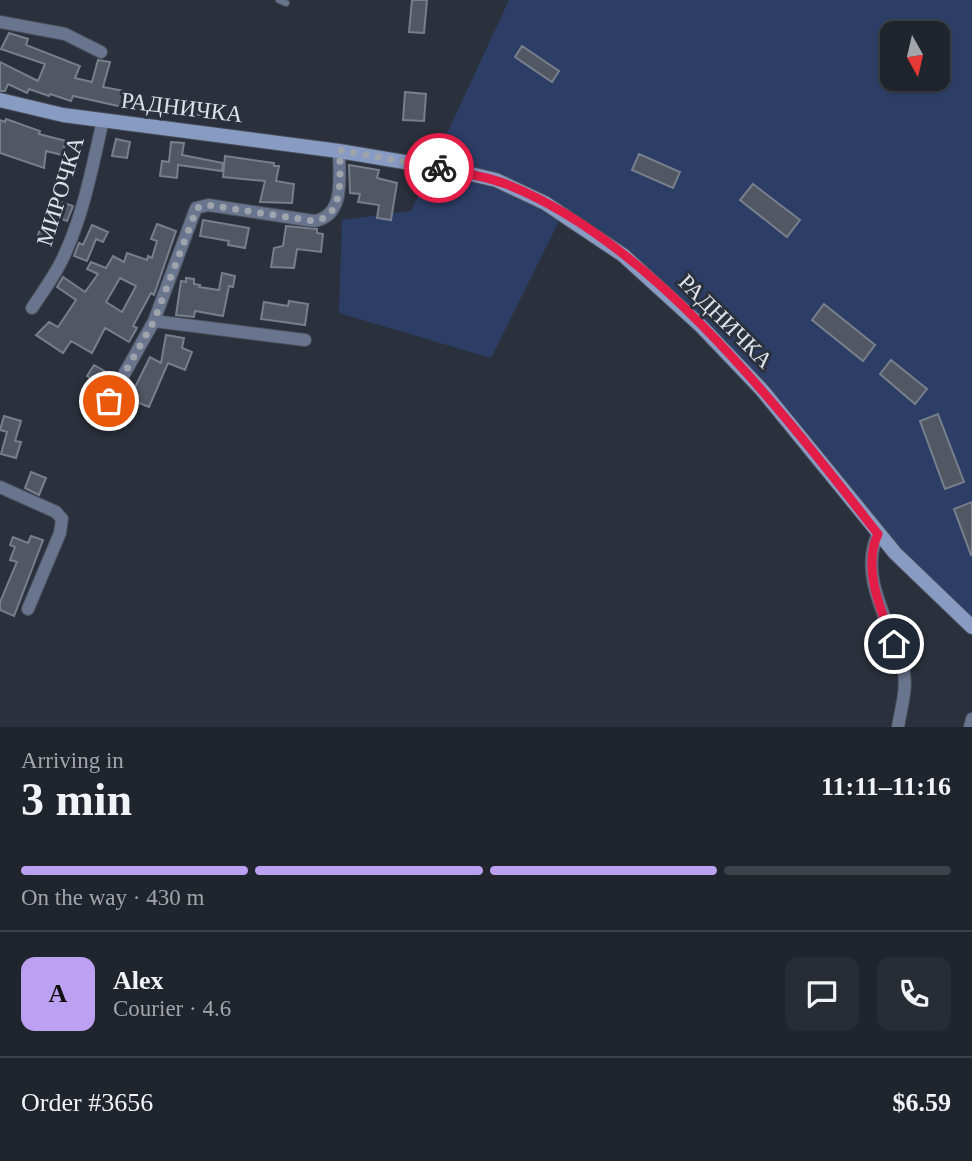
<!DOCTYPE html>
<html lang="en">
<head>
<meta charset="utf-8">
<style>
  :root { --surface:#20252d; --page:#282d35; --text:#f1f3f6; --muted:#a2a5aa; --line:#3d4249; --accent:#bca0f2 }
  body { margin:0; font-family:"Times New Roman",serif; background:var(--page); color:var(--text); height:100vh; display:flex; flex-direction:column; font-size:26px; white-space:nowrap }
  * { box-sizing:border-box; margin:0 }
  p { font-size:23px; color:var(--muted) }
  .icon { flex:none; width:38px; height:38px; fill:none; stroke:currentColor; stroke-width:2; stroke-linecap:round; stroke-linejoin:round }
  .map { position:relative; height:727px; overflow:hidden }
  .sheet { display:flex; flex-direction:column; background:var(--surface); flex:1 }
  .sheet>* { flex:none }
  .needle { width:46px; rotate:172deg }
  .buttons { position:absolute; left:880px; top:21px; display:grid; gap:14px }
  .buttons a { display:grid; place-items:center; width:70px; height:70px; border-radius:14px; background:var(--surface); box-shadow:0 2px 5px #0004,0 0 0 2px var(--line); font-size:35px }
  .pin { position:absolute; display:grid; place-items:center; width:60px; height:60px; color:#fff; margin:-30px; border:4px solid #fff; border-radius:50%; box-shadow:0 2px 7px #0007 }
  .courier { position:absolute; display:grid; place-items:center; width:70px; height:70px; margin:-35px; border:5px solid #e11d48; border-radius:50%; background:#fff; color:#222; box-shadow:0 2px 9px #0007 }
  .head em { font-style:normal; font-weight:700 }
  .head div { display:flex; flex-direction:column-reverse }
  .head { display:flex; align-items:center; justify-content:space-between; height:119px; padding:0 21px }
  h1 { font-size:46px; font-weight:700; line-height:52px }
  .bar { display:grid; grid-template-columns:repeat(4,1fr); gap:10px 7px; align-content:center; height:84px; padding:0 21px }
  .bar i { height:9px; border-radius:5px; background:var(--line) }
  .bar .current { background:var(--accent) }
  .bar p { grid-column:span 4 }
  .line { display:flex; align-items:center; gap:18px; padding:0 21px; border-top:2px solid var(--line) }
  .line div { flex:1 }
  .round { display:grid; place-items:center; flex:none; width:74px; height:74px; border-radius:14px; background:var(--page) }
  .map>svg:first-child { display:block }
  .green { fill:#2d3e66; fill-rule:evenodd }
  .building { fill:#515763; stroke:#787f8c; stroke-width:2; fill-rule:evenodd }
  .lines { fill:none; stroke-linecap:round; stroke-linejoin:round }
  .lane-casing { stroke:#474d58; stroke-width:8 }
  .street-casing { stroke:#474d58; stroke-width:14 }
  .secondary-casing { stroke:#474d58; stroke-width:16 }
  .lane { stroke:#69758e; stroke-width:6 }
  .street { stroke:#69758e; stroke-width:12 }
  .secondary { stroke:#889bc2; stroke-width:14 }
  .done { stroke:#9fa3ac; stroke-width:7; stroke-dasharray:0 12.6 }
  .route { stroke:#e11d48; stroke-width:9 }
  .labels { text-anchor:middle; stroke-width:6; stroke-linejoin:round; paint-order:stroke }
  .street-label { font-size:23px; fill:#dde1e8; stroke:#2b313c }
</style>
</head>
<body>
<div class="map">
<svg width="972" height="727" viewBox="0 0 972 727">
  <rect width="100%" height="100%" fill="#2b313c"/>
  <path class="green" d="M509,0H972V621L924,577L763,384L565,209L491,358L339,313L342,220L411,211ZM892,33H938V79H892Z"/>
  <path class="building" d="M412,0H427L424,33L409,32Z
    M9,33L28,39L26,45L80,66L75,78L92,82L98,60L110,62L103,87L130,92L127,108L73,96L71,101L50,94L49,96L29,89L27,93L8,84L5,91H0V62L38,81L45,64L1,49Z
    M522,46L559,71L552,82L515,57Z
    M405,92L426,94L424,121L403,120Z
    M194,100L209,102V105L219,107L218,115H192Z
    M6,119L40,131L39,134L66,141L62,155L46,151L44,168L0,153V120L5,122Z
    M116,139L130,142L127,158L112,156Z
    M171,142L184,143L182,155L223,163L222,171L178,165L177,178L160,176L162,161L169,162Z
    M639,154L680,172L673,188L632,170Z
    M225,156L274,163V166H279L276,181L294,184L292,203L260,202L265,181L223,177Z
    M349,165L379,170L377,178L397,183L391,220L377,218L379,205L358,202L360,194L350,193Z
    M753,184L800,220L787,237L740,200Z
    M52,199L73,206L67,221L59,218L50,245L36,240Z
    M203,220L249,228L245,248L228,245L229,241L200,236Z
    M157,224L176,231L154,295L151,293L133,326L137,328L129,342L105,328L92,353L71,341L63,353L36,335L49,322L58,327L76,300L57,287L63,277L85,292L98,274L87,269L91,262L106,268L113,256L124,262L127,253L147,260L148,256L152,258L157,241L151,239ZM120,278L136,286L122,312L106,302Z
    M92,225L108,232L103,242L96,239L87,261L74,256L79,243L83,245Z
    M286,226L317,229V233L323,234L321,252L297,249L294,268L271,267L274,248L283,246Z
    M222,273L235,276L233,287L229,286L223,316L195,311L194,317L176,315L181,281L186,282V278L194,279V284L200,285L199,287L219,290Z
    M289,301L308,304L305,325L261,319L264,302L288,306Z
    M824,304L875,345L863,361L812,320Z
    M166,335L184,338L182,348L192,352L185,370L168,363L149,407L129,399L150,357L161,363Z
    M891,360L927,389L915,404L880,374Z
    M94,365L108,373L101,385L87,376Z
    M938,414L964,482L945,489L920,421Z
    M4,416L21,421L15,441L21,442L16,458L1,454L7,432L0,430Z
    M31,472L46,478L39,495L25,488Z
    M972,502V555H971L954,509Z
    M31,536L43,540L14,616L0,610V602L17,562L10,560L15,547L10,545L13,537L28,543Z"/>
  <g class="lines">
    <defs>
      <path id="lane" d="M279,0L286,3"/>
      <path id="street" d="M0,22L65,34L101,52
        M32,308C42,293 53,278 61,262C83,218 92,168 103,120
        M154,321L305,340
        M109,401L154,321L196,208L208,205L314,221C346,216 339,175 339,151
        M0,487L56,512L62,519L60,533L28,609
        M878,534C857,578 893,626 903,668C908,687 901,708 898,727
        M970,727L972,719"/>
      <path id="secondary" d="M0,100L63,115L339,151L458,171L496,180L545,203L623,255L700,325L762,390L895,553L972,627"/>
    </defs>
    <use href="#lane" class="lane-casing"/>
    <use href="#street" class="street-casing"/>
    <use href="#secondary" class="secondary-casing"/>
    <use href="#lane" class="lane"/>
    <use href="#street" class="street"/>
    <use href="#secondary" class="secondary"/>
  </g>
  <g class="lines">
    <path class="done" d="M109,401L154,321L197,208L208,205L314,221C346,216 339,175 340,150L439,168"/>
    <path class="route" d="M439,168C461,172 484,176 506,184C654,242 782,412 878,534C862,567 881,612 894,644"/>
  </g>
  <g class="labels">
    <g class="street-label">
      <text transform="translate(182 107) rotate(7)" y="8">РАДНИЧКА</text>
      <text transform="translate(60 191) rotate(-73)" y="8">МИРОЧКА</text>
      <text transform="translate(726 321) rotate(45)" y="8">РАДНИЧКА</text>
    </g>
  </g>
</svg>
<div class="buttons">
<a><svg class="needle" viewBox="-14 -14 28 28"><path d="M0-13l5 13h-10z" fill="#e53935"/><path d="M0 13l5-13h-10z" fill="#a2a5aa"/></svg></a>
</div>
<div class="pin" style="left:109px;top:401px;background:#ea580c"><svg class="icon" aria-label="bag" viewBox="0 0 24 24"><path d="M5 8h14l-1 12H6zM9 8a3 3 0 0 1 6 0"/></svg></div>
<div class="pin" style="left:894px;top:644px;background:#1f2937"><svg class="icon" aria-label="home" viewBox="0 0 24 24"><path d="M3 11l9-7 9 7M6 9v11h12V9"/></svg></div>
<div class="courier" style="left:439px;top:168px"><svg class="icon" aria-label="bike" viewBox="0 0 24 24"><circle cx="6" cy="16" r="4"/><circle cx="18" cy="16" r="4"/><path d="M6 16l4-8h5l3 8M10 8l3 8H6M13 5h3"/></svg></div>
</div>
<section class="sheet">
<div class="head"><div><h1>3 min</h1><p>Arriving in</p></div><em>11:11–11:16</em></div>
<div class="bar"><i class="current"></i><i class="current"></i><i class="current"></i><i></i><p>On the way · 430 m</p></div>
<div class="line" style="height:126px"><b class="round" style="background:var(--accent);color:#111">A</b><div><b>Alex</b><p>Courier · 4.6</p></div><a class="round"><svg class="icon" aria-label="chat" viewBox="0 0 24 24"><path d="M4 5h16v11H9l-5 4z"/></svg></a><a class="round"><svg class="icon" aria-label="phone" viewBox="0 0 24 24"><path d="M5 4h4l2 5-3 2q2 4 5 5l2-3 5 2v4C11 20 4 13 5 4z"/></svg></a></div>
<div class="line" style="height:91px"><div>Order #3656</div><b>$6.59</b></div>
</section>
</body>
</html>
